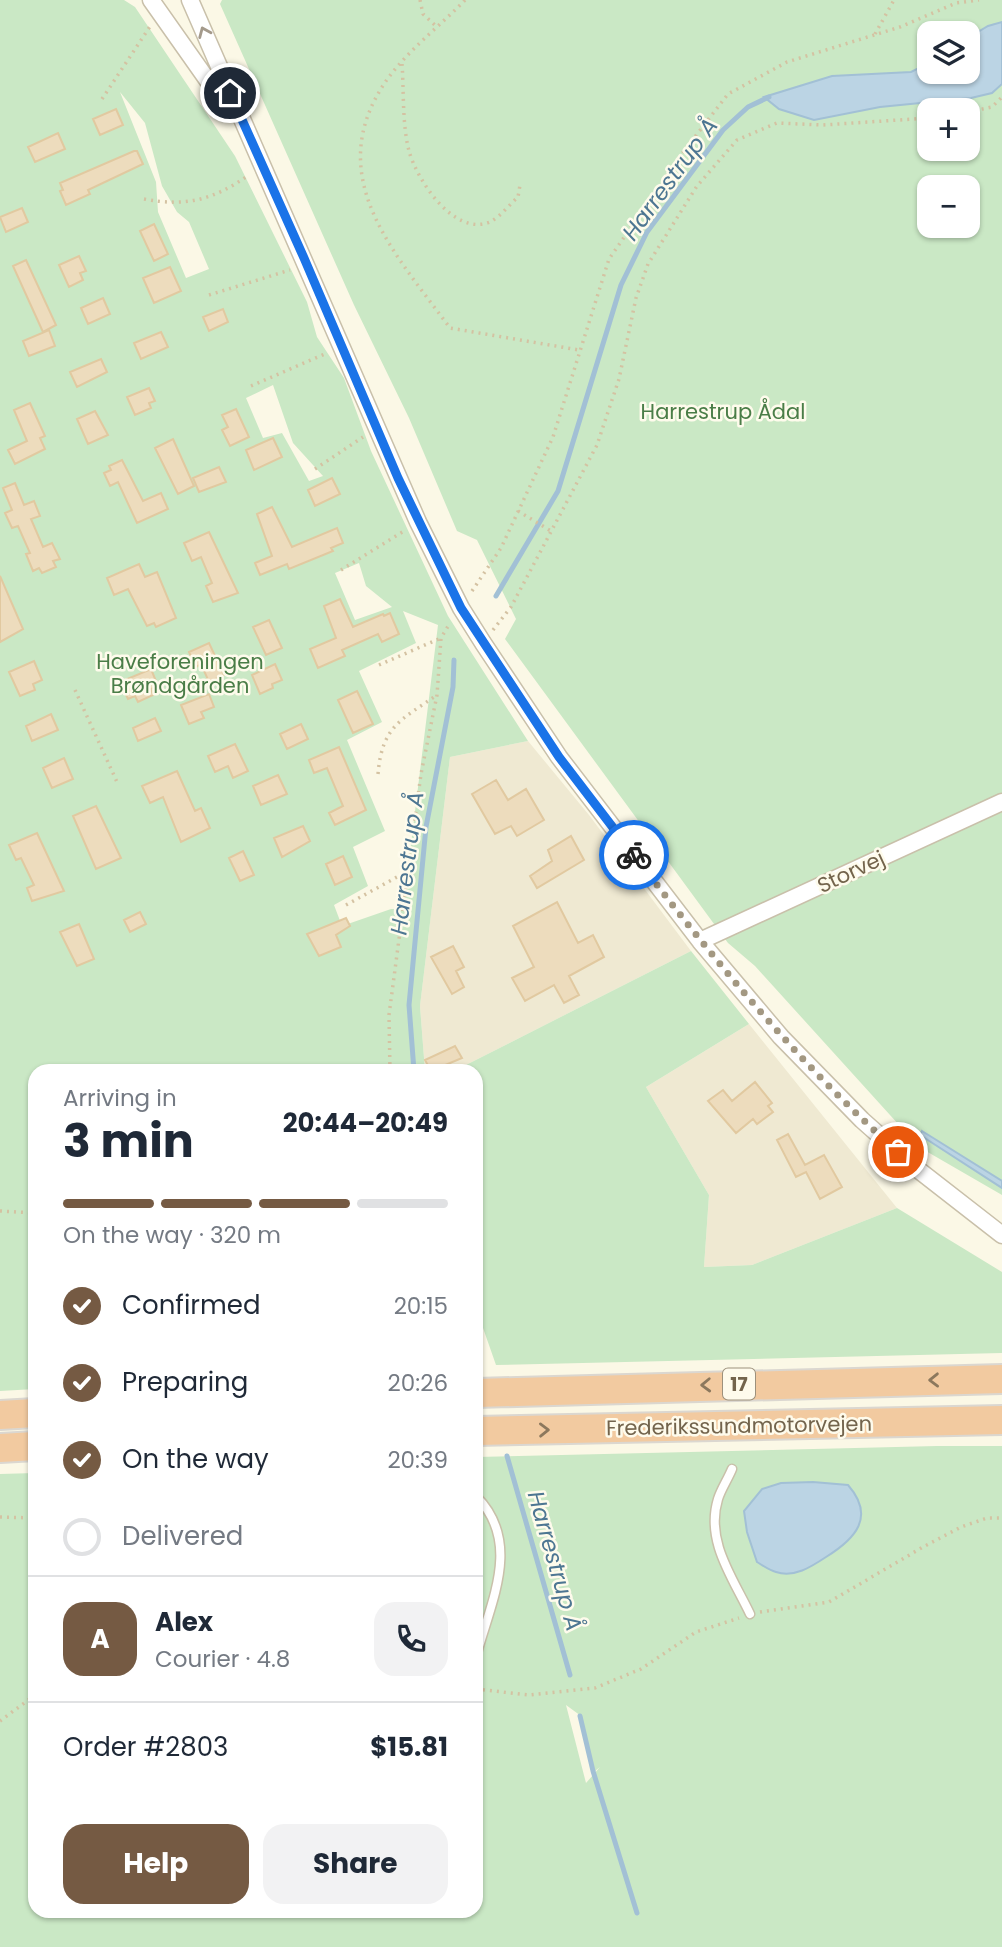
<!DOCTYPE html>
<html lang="en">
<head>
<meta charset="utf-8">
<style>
  :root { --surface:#fff; --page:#f2f2f3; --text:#1f2937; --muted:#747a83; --line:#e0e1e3; --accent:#755a43 }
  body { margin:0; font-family:Poppins,sans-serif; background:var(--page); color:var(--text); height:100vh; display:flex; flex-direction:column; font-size:26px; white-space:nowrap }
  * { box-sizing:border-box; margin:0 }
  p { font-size:23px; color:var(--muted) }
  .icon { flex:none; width:38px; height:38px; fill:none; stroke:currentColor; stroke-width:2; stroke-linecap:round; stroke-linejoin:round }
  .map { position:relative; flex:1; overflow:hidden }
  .side { position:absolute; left:28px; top:1064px; width:455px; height:854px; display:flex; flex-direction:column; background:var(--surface); border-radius:21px; box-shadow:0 2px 5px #0004 }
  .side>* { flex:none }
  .fabs { position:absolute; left:917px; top:21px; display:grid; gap:14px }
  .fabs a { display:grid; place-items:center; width:63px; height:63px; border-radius:14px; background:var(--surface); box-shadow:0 2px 5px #0004; font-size:35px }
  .pin { position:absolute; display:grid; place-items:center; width:60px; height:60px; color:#fff; margin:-30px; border:4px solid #fff; border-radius:50%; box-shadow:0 2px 7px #0007 }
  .courier { position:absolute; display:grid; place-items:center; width:70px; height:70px; margin:-35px; border:5px solid #1a73e8; border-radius:50%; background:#fff; color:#222; box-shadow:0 2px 9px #0007 }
  .headline em { font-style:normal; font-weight:700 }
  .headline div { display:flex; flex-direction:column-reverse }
  .headline { display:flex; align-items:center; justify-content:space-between; height:119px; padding:0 35px }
  h1 { font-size:46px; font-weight:700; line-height:52px }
  .bar { display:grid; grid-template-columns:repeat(4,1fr); gap:10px 7px; align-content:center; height:84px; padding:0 35px }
  .bar i { height:9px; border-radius:5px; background:var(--line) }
  .bar .current { background:var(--accent) }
  .bar p { grid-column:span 4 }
  .line { display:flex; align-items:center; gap:18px; padding:0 35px; border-top:2px solid var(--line) }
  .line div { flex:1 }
  .round { display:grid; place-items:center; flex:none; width:74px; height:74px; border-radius:21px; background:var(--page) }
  ol { padding:0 35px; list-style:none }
  li { display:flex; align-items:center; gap:21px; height:77px }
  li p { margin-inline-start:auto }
  li .icon { padding:7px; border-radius:50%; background:var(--accent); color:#fff; stroke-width:4 }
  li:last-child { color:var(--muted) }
  li i { width:38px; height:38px; border:4px solid var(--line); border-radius:50% }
  .primary-button { display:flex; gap:14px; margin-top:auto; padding:14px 35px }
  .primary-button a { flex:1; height:80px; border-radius:21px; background:var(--accent); color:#fff; font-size:28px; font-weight:700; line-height:80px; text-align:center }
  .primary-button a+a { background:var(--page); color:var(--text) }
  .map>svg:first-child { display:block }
  .residential { fill:#efe9d2 }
  .green { fill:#cae8c5; fill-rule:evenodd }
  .water { fill:#bbd4e4; stroke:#a2c0d5; stroke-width:2 }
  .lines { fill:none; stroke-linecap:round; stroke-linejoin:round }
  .stream { stroke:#a2c0d5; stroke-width:5 }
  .building { fill:#eddcbd; stroke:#e1c9a0; stroke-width:2 }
  .lane-casing { stroke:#c9c0aa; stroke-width:11 }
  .street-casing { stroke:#c9c0aa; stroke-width:19 }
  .highway-casing { stroke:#dbd7d0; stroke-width:32 }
  .path { stroke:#d4c2a2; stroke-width:3.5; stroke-dasharray:2 5; stroke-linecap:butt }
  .lane { stroke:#fff; stroke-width:8 }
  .street { stroke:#fff; stroke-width:16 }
  .highway { stroke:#f2caa0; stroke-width:28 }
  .oneway { stroke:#a49a8b }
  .oneway2 { stroke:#8c785d }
  .done { stroke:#a39882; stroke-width:7; stroke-dasharray:0 12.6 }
  .route { stroke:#1a73e8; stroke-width:9 }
  .labels { text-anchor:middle; stroke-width:5; stroke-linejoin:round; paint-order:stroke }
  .shield { fill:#fefbec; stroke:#9d917c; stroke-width:2 }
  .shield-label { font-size:19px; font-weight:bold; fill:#73644c }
  .park-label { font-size:21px; fill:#4a7d47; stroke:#fefbec }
  .street-label { font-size:21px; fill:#73644c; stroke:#fefbec }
  .water-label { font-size:23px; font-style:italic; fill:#4d7692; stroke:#fefbec }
</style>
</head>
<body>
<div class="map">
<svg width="1002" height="1947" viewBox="0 0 1002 1947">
  <rect width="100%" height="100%" fill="#fbf8e6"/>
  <path class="residential" d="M528,741L589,815L691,951L454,1071H425L420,1006L450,757Z
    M749,1024L897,1208L752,1265L704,1267L709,1195L646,1087Z"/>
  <path class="green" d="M0,0H124L135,7L235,156L307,302L317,337L344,378L371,451L448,616L528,741L450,757L420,1006L425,1071H35V1389L0,1391ZM120,92L145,123L162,186L177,212L189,222L209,269L186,278L158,212L156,182ZM273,385L293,443L323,476L309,481L282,433L263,438L246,398ZM359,563L366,586L392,607L355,620L335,573ZM403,611L438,625L403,909H391L342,926L334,905L368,886L353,847L385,831L347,740L382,722L359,671L416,643Z
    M222,0H1002V1195L919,1147L755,966L728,943L505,639L516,619L477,540L457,531L409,418L354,305L220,4ZM929,33H968V72H929ZM929,110H968V149H929ZM929,187H968V226H929Z
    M691,951L749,1024L646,1087L709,1195L704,1267L752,1265L897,1208L1002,1272V1353L496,1365L476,1308V1071H454Z
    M937,1446H1002V1947H0V1474L35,1473V1911H476V1457ZM566,1705L581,1716L595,1771L600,1767L586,1783Z"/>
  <path class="water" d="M1002,22V84L992,93L971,98L880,107L814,120L779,109L764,97L832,76L911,72L929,63V72H968V38L988,26Z
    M922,1131L1002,1181V1188L920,1135Z
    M813,1482L848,1485C876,1517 855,1539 826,1557C811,1567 794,1578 776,1572C769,1570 762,1565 757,1562L747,1532L744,1511L762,1489L781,1483Z"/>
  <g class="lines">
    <path class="stream" d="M496,596L558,491L621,285L647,232L723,130L748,107L769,97
      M414,1071L409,1005L426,827L453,687L454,660
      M476,1357L478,1365
      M507,1456L570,1675
      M580,1716L593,1771L637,1913"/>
  </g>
  <path class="building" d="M116,109L123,125L100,135L93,119Z
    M58,133L65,149L35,162L28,147Z
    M134,151H137L143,164L88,190L90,194L66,205L60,191L63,190L60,183Z
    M22,208L28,222L6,232L0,217Z
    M154,224L168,254L154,261L140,231Z
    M79,256L86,271L80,273L83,280L69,287L59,265Z
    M26,260L56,325L43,332L13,266Z
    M170,267L181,291L154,303L143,278Z
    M103,298L110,314L88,324L81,308Z
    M223,309L228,322L209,331L203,317Z
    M49,330L55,346L29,356L23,341Z
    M161,332L168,347L141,359L134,343Z
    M101,359L107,372L77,387L70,372Z
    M149,388L155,401L149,403L151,408L135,415L127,397Z
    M30,403L45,436L40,438L45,449L15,464L8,450L27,441L14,410Z
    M236,409L249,437L230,446L222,430L228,427L222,415Z
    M95,411L108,435L88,444L77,419Z
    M273,438L282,457L254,470L246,450Z
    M173,439L194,486L178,494L155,448Z
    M122,460L143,501L161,493L168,509L137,523L118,482L110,486L104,473L111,470L109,466Z
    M219,467L226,482L199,492L193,478Z
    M332,478L340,494L315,506L308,490Z
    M15,483L24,505L34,501L40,516L31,519L43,547L52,543L60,559L53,561L56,567L42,573L39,568L33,571L26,554L30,553L18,526L12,528L5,513L12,510L3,488Z
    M272,507L292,547L337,528L343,543L331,548L333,551L289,569L287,564L260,575L255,563L272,556L257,514Z
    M209,532L238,593L213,602L206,586L212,583L201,557L192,561L184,543Z
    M139,564L145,577L157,572L176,618L156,627L154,623L147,626L128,589L114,595L107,578Z
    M0,576L23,629L0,642Z
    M340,599L353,627L383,614L384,616L390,613L399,634L382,642L378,634L342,650L345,656L318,668L310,649L336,638L324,606Z
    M269,620L282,648L266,655L253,627Z
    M209,643L224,675L209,682L201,664L196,667L189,652Z
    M34,661L42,680L33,684L35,690L20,696L9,672Z
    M275,664L282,680L272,684L273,688L260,694L252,675Z
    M151,669L158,686L151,689L153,695L138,702L135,696L128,699L120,682Z
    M357,691L373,724L353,733L338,700Z
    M209,694L214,707L201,712L204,718L189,724L181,705Z
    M51,714L58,730L32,741L26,726Z
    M155,718L161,731L138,741L133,728Z
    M301,724L308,739L287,749L280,734Z
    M235,744L248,771L233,778L228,766L215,772L208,756Z
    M339,747L366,810L335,825L329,813L343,806L327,768L314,773L309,760Z
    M64,758L73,779L52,788L43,768Z
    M177,771L195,811L201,808L210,828L181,842L163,797L150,803L142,786Z
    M278,775L287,794L261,805L253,786Z
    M496,780L508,800L526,789L544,820L517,836L511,826L495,834L472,794Z
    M96,806L121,858L96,869L73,816Z
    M303,826L310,841L282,857L274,838Z
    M37,833L64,891L32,901L27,888L34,885L21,858L16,860L9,845Z
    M571,836L584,860L537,888L530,876L552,861L548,850Z
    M243,851L254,875L240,881L229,858Z
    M343,856L352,877L335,885L326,864Z
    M557,902L578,943L593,935L604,957L569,976L579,995L564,1003L554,985L525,1001L512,978L534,967L513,926Z
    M140,912L146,924L130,932L124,920Z
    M346,918L350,926L336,935L341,947L319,956L307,934Z
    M79,924L94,959L77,966L60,932Z
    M453,946L464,967L456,971L464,987L452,994L431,957Z
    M455,1046L462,1058L431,1071L425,1060Z
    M755,1082L772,1103L768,1106L773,1112L757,1124L753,1119L736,1133L708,1101L723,1090L732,1101Z
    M788,1134L805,1165L824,1155L842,1187L820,1199L806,1172L796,1177L777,1140Z"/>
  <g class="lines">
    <defs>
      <path id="lane" d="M732,1469C728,1479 721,1489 718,1499C705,1541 733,1578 750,1614
        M476,1496C523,1543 490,1603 476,1657"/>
      <path id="street" d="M151,0L230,112
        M190,0L418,522L461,608L483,643L559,757L700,941L781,1037L862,1120L916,1168L1002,1235
        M700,941L1002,802"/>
      <path id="highway" d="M476,1393L1002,1379
        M0,1415L35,1413
        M476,1431L1002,1420
        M0,1448L35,1446"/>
    </defs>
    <use href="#lane" class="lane-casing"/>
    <use href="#street" class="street-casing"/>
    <use href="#highway" class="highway-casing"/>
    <path class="path" d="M420,0L423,14L438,28
      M465,0C439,27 408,50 386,81C321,176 394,252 450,328L579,350
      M875,34L894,0
      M402,64C404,91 402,124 409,151C417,180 454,237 490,222C500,217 510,204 518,197L520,185
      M102,99L151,25
      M968,112L992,107L1002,97
      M144,199C186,207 213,200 249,175
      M209,295L290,270
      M251,386L327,353
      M315,469L363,437
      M518,511L551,531
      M341,570L404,531
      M472,591L501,548L553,437L609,259L684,151L728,94L787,62L900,27L956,3L979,0
      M493,630L511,607L597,445L619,379L636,298L648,264L697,186L737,140L777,123L823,125L929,118
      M379,665L441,638
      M75,690L117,782
      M378,774C382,726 401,720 437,695
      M346,905L408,871
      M390,1071L389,1015L408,871L421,774L437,695L441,638L450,623
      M0,1211L35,1213
      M0,1517L35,1518
      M760,1612L829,1602L923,1547L961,1527L987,1518H1002
      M476,1689L529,1695L595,1688L641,1669L696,1632L739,1618
      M0,1721L35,1695"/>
    <use href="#lane" class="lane"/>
    <use href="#street" class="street"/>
    <use href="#highway" class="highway"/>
  </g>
  <defs><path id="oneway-chevron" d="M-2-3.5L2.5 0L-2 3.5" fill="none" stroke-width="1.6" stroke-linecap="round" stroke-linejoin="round" transform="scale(1.75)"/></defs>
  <use class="oneway" href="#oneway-chevron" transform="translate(204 32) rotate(-113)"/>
  <g class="oneway2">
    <use href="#oneway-chevron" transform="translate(934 1380) rotate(179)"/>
    <use href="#oneway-chevron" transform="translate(706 1385) rotate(178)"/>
    <use href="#oneway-chevron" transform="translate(544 1430) rotate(-1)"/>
  </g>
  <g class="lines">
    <path class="done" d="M634,855C715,961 798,1063 898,1152"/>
    <path class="route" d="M230,93L304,258L398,478L461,608L559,757L634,855"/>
  </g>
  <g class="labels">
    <rect class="shield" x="723" y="1368.5" width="32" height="31" rx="5"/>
    <g class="shield-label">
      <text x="739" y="1391">17</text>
    </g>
    <g class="park-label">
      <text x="723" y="419">Harrestrup Ådal</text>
      <text x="180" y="669">Haveforeningen<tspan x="180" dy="24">Brøndgården</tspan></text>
    </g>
    <g class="street-label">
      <text transform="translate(851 872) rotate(-25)" y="7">Storvej</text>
      <text transform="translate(739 1426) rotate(-1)" y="7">Frederikssundmotorvejen</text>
    </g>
    <g class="water-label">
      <text transform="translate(670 179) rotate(-54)" y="8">Harrestrup Å</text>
      <text transform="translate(407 863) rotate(-83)" y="8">Harrestrup Å</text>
      <text transform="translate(555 1561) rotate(74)" y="8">Harrestrup Å</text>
    </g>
  </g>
</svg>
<div class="fabs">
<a><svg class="icon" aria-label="layers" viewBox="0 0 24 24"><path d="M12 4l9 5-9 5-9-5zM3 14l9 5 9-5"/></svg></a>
<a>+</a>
<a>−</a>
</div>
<div class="pin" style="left:898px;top:1152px;background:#ea580c"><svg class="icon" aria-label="bag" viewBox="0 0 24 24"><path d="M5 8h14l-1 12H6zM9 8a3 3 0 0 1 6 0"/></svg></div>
<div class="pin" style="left:230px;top:93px;background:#1f2937"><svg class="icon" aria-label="home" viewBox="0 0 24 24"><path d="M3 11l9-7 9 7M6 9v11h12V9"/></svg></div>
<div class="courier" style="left:634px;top:855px"><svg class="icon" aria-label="bike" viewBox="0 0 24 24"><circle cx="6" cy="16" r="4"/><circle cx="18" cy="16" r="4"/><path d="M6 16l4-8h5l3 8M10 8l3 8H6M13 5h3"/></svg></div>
<section class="side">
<div class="headline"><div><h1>3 min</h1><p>Arriving in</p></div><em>20:44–20:49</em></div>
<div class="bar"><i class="current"></i><i class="current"></i><i class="current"></i><i></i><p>On the way · 320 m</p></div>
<ol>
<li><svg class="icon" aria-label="check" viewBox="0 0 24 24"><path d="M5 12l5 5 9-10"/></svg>Confirmed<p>20:15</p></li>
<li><svg class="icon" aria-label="check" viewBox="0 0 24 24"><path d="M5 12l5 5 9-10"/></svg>Preparing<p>20:26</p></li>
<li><svg class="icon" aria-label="check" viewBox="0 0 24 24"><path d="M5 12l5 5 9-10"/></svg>On the way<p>20:39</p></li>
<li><i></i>Delivered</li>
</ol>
<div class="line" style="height:126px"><b class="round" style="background:var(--accent);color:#fff">A</b><div><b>Alex</b><p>Courier · 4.8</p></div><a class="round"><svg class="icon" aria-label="phone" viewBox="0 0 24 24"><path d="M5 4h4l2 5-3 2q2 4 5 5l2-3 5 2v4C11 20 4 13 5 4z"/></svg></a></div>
<div class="line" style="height:91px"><div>Order #2803</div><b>$15.81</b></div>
<div class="primary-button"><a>Help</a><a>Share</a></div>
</section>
</div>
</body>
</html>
